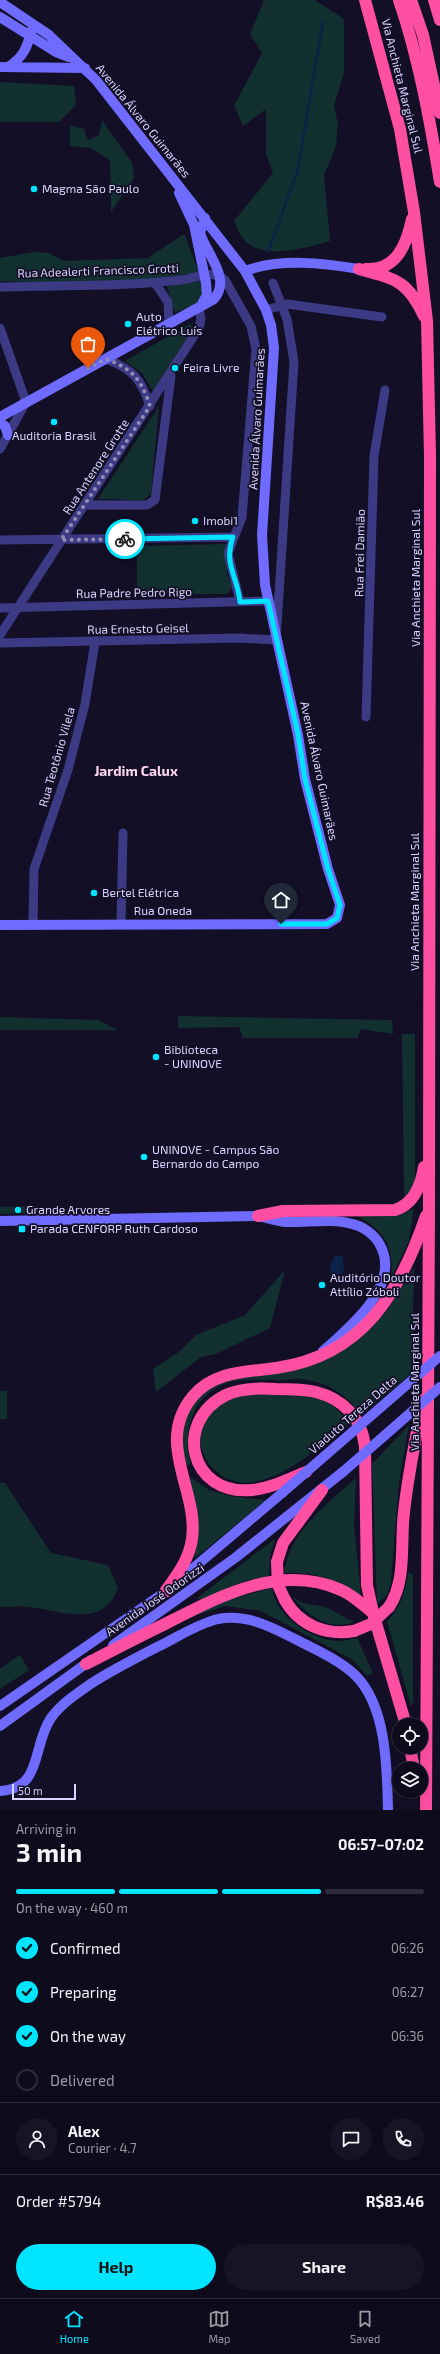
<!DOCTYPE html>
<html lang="en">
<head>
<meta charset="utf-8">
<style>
  :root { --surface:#0e0b1c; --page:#171425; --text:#f1f3f6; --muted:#9b9ba3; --line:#2e2b3b; --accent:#00e5ff }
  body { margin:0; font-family:"Exo 2",sans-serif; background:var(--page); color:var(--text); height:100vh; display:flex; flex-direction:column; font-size:15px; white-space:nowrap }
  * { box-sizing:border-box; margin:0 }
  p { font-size:13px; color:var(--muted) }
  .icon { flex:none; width:22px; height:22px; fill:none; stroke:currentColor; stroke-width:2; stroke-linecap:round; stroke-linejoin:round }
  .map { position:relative; height:1810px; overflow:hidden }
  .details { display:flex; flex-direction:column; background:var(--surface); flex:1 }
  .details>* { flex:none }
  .buttons { position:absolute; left:392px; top:1718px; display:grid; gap:8px }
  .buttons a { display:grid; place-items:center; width:36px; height:36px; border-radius:50%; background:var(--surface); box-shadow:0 4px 16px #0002,0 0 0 1px var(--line); font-size:20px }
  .scale { position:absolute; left:12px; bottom:10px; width:64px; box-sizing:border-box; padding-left:4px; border:2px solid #d9d4ff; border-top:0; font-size:11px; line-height:14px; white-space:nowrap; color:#d9d4ff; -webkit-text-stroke:3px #130f26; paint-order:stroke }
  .pin { position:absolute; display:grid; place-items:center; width:34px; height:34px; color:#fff; margin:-41px -17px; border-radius:50% 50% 50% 0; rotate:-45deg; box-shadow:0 0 4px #0007 }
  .pin .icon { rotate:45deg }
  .courier { position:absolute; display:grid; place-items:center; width:40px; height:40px; margin:-20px; border:3px solid #00e5ff; border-radius:50%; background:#fff; color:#222; box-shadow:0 1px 5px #0007 }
  .overview em { font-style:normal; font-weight:700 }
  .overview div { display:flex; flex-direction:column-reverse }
  .overview { display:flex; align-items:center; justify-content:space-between; height:68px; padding:0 16px }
  h1 { font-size:26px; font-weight:700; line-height:30px }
  .bar { display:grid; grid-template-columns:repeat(4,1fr); gap:6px 4px; align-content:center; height:48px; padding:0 16px }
  .bar i { height:5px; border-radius:3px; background:var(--line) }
  .bar .active { background:var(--accent) }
  .bar p { grid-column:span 4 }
  .line { display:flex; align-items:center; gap:10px; padding:0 16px; border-top:1px solid var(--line) }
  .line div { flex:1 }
  .round { display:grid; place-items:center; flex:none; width:42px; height:42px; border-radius:21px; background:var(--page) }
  ol { padding:0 16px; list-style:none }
  li { display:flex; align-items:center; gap:12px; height:44px }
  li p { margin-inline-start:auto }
  li .icon { padding:4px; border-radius:50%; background:var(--accent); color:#111; stroke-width:4 }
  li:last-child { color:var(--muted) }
  li i { width:22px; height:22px; border:2px solid var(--line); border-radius:50% }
  .cta { display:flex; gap:8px; margin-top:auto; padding:8px 16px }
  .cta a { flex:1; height:46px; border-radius:24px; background:var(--accent); color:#111; font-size:16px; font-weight:700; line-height:46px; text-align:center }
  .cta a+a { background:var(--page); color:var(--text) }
  .tabs { display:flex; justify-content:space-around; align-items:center; height:56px; border-top:1px solid var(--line); background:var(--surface); font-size:11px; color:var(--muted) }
  .tabs a { display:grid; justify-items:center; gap:2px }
  .tabs .active { color:var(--accent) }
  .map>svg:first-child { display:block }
  .green { fill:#12302f }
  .water { fill:#0c2248 }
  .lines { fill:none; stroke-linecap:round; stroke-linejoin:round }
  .stream { stroke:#0c2248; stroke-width:2.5 }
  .street { stroke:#3d3a85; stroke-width:9 }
  .secondary { stroke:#6f6bff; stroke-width:10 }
  .highway { stroke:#ff4fa3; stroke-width:12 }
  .secondary-bridge { stroke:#6f6bff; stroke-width:10 }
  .highway-bridge { stroke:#ff4fa3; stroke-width:12 }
  .done { stroke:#948fb3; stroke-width:4; stroke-dasharray:0 7.2 }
  .route { stroke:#00e5ff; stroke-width:5 }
  .poi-dot { fill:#00e5ff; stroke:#130f26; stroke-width:1.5 }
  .labels { text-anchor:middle; stroke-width:3.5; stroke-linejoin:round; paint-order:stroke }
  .street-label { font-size:12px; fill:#d9d4ff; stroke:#130f26 }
  .poi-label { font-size:12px; fill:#d9d4ff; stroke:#130f26; text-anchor:start }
  .quarter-label { font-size:14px; font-weight:bold; fill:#ffd6f0; stroke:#130f26 }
</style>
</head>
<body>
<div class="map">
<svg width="440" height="1810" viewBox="0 0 440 1810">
  <rect width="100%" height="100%" fill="#130f26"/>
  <path class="green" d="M264,0H315L344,19V73L334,106L338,124L336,146L324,175L330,241C308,247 264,261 245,241C240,236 237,227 234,221L273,173L266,154V109L243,126L234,106L262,53L250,34Z
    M0,82L74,86L76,105L59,122H0Z
    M102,120L132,163L134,178L111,212L110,160L91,148L70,146V125L84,129L88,140L99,135Z
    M184,234L199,272C134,284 66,283 0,281V258L34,252L49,253L64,261L148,258Z
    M201,281L204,294L196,304L175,313L167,286Z
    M190,324L193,327L192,330L153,391L142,373L125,361Z
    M159,406L151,494L143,500L98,499Z
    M226,544L227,574L232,588L227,594H137V546Z
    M178,1016L392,1020L393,1034L361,1029L357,1038H243L239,1027L178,1028Z
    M0,1017L98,1020L118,1030H0Z
    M402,1034H415V1188L404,1197Z
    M36,1206L35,1213L0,1214V1207Z
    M414,1209L409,1241L391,1279C394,1245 385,1231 356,1215L392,1216Z
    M414,1267L412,1373L361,1415C345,1393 328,1382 300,1379C292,1378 284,1381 276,1380C260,1380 239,1378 224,1384C191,1397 182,1434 191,1465L183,1464L182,1425L191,1405L216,1382L247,1375L288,1372L312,1364L369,1328L388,1309Z
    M285,1270L270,1328L216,1354L201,1357L156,1392L153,1369L179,1352L196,1335L245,1315Z
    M0,1391H7V1419H0Z
    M290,1392C321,1397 328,1397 349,1423C318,1447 286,1480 245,1483C238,1483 227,1479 222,1476C193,1456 193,1422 222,1404C225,1402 228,1398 232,1397C244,1393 276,1393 290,1392Z
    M409,1425L399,1482L391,1582L387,1595L377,1604L372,1464Z
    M190,1477L209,1490L230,1496L266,1500L194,1559C200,1528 201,1509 187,1480Z
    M356,1478L354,1525L361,1596C336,1580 315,1571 284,1573C289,1532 327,1504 356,1478Z
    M0,1483H5L51,1553L108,1565L118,1588C103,1630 60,1610 28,1607C19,1606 9,1607 0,1607Z
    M276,1538L270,1554L269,1578C245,1577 223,1591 202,1601L197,1598Z
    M408,1572L413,1575V1703L411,1706L387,1622C400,1607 406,1593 408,1572Z
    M272,1588C277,1618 310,1639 338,1641C344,1641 351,1639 357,1638L373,1673L367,1676L353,1660L261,1611L225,1606L182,1620L227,1600Z
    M293,1597L303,1603L326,1607L354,1622C330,1631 307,1616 293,1597Z
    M20,1655L29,1670L0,1689V1669Z"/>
  <path class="water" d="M335,1255L344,1257L342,1262L345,1271L339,1277L330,1273V1267Z"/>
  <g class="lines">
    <path class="stream" d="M268,252L298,170L323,22"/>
    <path class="street" d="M155,283L168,302L169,325
      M0,287C60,285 120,287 180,280C196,279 211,268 225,280L251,326L256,349L242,517L228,553L240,602
      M266,310L287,304L382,317
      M0,328L26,402L0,449
      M106,359C133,369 141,379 150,406
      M86,505H147L155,500L171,376
      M0,540L233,537
      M0,608L268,601
      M0,635L199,328L201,319L199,308
      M0,643L239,638L276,640L294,362L287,319L273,283
      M366,717L374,456L385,390
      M121,924L123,833
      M33,925L34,869L68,770L85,704L95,642"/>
    <path class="secondary" d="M0,2L49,35L96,80L245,271L266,310L271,325L274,348L262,535L265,585L298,735L305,779L328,869L340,905L337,918L327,924L0,925
      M0,17L56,52L69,57
      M0,67L85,68
      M8,67C24,57 27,47 32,30
      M179,193L194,225L206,283L207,295L201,306
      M245,271C280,258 323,263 359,269
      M0,417L214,299C232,279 206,253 200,233L205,218
      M0,423L5,426L8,435
      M0,1221L258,1216C267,1218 276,1221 285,1222C307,1223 331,1218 352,1224C363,1226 375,1235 380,1245C402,1285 349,1328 323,1351
      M113,1645L235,1558L344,1471
      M0,1706L165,1592L282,1493
      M0,1726L91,1660
      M0,1791C43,1789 32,1745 51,1718C60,1705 76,1694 89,1685C115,1668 142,1655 169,1641C184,1633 201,1623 218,1619C246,1614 269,1626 293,1638C314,1649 338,1659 355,1675C387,1706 387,1769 388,1810"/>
    <path class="highway" d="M365,0L400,129L414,212L427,321L430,456L429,1205L426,1810
      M399,0C419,59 430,120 440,182
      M411,0L423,35L440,113
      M434,0L440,20
      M359,269C394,279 407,279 424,316
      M366,269C397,271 407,243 412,219
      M258,1216L283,1211L395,1210C414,1204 421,1186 424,1167
      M306,1472C289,1479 271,1488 252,1490C189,1496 173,1421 226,1395C240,1388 261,1388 276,1389C289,1389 303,1389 316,1392C343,1399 362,1418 365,1447L367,1585L373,1613L406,1725
      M277,1562L283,1543L322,1490
      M165,1592C177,1575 189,1560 192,1539C199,1490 154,1443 193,1396C214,1371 246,1372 276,1368C363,1356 400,1292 426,1216
      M285,1600C299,1625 326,1636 354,1631
      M389,1607C407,1580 400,1543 404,1512C408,1474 416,1437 423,1400
      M86,1664C113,1650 140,1636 167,1623C220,1596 281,1563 341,1590C353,1595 363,1605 373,1613
      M410,1747L414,1769"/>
    <path class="secondary-bridge" d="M344,1471L440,1387
      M282,1493L440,1356"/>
    <path class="highway-bridge" d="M277,1562L278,1585L285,1600
      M354,1631L371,1624L389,1607"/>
  </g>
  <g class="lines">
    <path class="done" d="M88,368L106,359C133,369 141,379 150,406L61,540L125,539"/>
    <path class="route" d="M125,539L233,537C223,564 238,577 240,602L268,601L298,734L305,779L328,869L340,905L337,918L327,924H281"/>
  </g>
  <g class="poi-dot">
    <circle cx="34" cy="189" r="4"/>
    <circle cx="128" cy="324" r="4"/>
    <circle cx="175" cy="368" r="4"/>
    <circle cx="54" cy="422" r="4"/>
    <circle cx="195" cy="521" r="4"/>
    <circle cx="94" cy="893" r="4"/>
    <circle cx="156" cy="1057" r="4"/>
    <circle cx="144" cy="1157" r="4"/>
    <circle cx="18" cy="1210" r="4"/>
    <rect x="18" y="1225" width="8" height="8" rx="2"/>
    <circle cx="322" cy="1285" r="4"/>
  </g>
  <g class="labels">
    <g class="street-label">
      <text transform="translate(402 86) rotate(76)" y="4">Via Anchieta Marginal Sul</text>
      <text transform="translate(143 121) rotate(51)" y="4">Avenida Álvaro Guimarães</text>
      <text transform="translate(98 271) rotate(-2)" y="4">Rua Adealerti Francisco Grotti</text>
      <text transform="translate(257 419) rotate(-87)" y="4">Avenida Álvaro Guimarães</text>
      <text transform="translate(96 467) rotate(-57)" y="4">Rua Antenore Grotte</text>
      <text transform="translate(360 553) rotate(-89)" y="4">Rua Frei Damião</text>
      <text transform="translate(416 578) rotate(-90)" y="4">Via Anchieta Marginal Sul</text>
      <text transform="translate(134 593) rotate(-1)" y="4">Rua Padre Pedro Rigo</text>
      <text transform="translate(138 629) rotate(-1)" y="4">Rua Ernesto Geisel</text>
      <text transform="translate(57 757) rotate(-74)" y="4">Rua Teotônio Vilela</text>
      <text transform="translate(319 771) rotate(78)" y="4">Avenida Álvaro Guimarães</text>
      <text transform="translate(415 902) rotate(-90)" y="4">Via Anchieta Marginal Sul</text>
      <text x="163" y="915">Rua Oneda</text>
      <text transform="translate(415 1382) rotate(-90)" y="4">Via Anchieta Marginal Sul</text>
      <text transform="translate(353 1415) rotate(-41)" y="4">Viaduto Tereza Delta</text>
      <text transform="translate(155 1600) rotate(-35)" y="4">Avenida José Odorizzi</text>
    </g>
    <g class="poi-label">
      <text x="42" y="193">Magma São Paulo</text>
      <text x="136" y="321">Auto<tspan x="136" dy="14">Elétrico Luís</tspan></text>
      <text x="183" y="372">Feira Livre</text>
      <text x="54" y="440" text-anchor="middle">Auditoria Brasil</text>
      <text x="203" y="525">Imobi1</text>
      <text x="102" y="897">Bertel Elétrica</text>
      <text x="164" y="1054">Biblioteca<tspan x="164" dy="14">- UNINOVE</tspan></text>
      <text x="152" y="1154">UNINOVE - Campus São<tspan x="152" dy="14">Bernardo do Campo</tspan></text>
      <text x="26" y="1214">Grande Arvores</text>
      <text x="30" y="1233">Parada CENFORP Ruth Cardoso</text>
      <text x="330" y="1282">Auditório Doutor<tspan x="330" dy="14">Attílio Zóboli</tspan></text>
    </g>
    <g class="quarter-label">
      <text x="136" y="776">Jardim Calux</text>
    </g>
  </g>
</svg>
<div class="buttons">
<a><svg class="icon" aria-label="locate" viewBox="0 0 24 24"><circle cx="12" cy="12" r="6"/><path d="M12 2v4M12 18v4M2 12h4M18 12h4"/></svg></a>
<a><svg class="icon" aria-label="layers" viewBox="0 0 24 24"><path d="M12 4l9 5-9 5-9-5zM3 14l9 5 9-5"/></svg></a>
</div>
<div class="scale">50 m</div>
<div class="pin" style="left:88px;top:368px;background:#ea580c"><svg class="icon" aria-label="bag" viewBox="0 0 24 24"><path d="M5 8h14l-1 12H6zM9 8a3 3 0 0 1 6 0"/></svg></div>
<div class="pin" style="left:281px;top:924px;background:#1f2937"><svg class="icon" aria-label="home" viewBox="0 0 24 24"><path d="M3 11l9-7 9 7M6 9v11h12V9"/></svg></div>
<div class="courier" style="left:125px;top:539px"><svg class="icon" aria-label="bike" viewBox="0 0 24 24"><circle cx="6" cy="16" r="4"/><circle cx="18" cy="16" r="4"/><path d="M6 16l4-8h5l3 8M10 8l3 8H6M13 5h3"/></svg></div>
</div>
<section class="details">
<div class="overview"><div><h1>3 min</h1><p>Arriving in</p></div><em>06:57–07:02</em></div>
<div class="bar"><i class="active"></i><i class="active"></i><i class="active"></i><i></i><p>On the way · 460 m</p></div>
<ol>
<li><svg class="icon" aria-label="check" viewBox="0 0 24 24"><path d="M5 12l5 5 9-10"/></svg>Confirmed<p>06:26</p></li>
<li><svg class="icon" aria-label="check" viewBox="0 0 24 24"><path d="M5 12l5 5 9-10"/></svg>Preparing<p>06:27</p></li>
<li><svg class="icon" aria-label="check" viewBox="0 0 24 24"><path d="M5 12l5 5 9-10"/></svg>On the way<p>06:36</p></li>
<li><i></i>Delivered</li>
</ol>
<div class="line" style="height:72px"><a class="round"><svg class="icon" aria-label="person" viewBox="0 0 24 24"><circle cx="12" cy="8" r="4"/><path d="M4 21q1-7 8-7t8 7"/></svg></a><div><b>Alex</b><p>Courier · 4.7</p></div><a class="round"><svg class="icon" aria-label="chat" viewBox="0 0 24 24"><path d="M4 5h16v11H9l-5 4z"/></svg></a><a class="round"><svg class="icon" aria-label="phone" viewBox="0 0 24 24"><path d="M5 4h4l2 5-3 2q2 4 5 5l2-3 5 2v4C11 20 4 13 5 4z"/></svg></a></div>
<div class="line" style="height:52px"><div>Order #5794</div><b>R$83.46</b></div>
<div class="cta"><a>Help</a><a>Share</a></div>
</section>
<nav class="tabs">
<a class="active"><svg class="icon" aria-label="home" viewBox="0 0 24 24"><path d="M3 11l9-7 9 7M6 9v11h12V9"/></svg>Home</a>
<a><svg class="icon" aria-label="map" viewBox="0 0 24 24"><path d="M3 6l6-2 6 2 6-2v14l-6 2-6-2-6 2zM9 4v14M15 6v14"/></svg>Map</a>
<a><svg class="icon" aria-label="saved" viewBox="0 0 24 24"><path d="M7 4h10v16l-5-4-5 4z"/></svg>Saved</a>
</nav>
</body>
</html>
